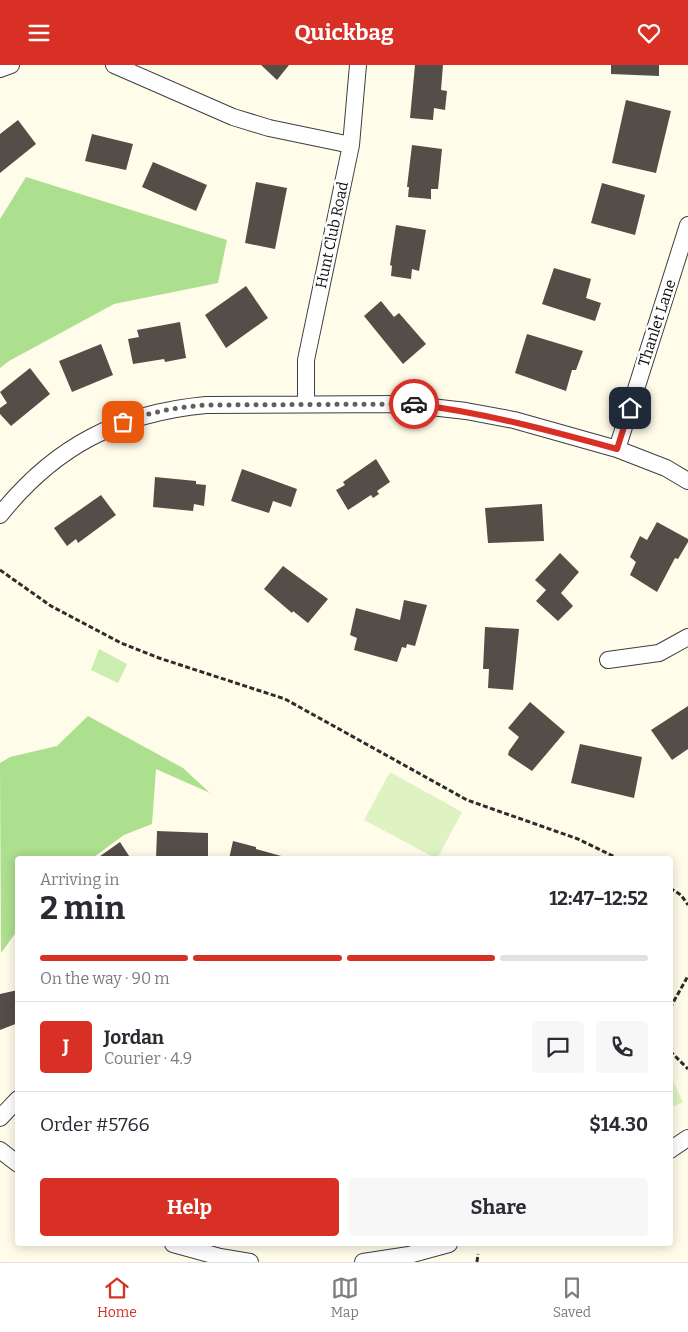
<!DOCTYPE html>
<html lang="en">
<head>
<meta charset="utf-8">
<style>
  :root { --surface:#fff; --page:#f7f7f7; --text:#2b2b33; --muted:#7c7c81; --line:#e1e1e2; --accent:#d93025 }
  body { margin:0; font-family:Bitter,serif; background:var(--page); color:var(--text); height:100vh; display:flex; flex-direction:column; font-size:19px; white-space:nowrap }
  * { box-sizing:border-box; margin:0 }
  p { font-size:16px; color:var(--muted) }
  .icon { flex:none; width:28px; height:28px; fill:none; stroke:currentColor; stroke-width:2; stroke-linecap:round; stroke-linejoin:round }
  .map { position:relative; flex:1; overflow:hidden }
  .details { position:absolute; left:15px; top:791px; width:658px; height:390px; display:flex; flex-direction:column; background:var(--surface); border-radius:5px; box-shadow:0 2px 12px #0003 }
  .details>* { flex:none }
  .pin { position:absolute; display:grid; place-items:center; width:42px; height:42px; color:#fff; margin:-21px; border-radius:10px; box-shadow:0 2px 8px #0006 }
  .courier { position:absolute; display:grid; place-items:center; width:50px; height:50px; margin:-25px; border:4px solid #d93025; border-radius:50%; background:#fff; color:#222; box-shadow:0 1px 6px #0007 }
  .overview em { font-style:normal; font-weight:700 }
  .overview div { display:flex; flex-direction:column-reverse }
  .overview { display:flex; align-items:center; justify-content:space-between; height:85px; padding:0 25px }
  h1 { font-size:32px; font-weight:700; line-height:38px }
  .bar { display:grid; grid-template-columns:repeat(4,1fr); gap:8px 5px; align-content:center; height:60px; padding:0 25px }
  .bar i { height:6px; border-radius:4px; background:var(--line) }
  .bar .selected { background:var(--accent) }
  .bar p { grid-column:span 4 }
  .line { display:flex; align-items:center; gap:12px; padding:0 25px; border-top:1px solid var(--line) }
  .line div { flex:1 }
  .round { display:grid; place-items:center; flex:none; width:52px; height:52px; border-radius:5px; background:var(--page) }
  .action { display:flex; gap:10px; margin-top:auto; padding:10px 25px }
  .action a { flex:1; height:58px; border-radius:5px; background:var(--accent); color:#fff; font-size:20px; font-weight:700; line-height:58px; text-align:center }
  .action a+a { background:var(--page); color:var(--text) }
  header { display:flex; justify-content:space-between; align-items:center; height:65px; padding:0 25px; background:var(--accent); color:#fff; font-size:22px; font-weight:700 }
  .dock { display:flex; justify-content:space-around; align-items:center; height:70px; border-top:1px solid var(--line); background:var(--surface); font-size:14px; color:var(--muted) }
  .dock a { display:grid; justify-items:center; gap:2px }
  .dock .selected { color:var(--accent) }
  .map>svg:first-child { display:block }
  .green { fill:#cbedb0 }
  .forest { fill:#acdf8e }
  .pitch { fill:#dff3c2 }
  .building { fill:#554d47 }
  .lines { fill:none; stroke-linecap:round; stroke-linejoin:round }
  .street-casing { stroke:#3e3e3e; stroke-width:18 }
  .path { stroke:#2d2d2d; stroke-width:3; stroke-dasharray:5 2.5; stroke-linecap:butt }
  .street { stroke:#fff; stroke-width:16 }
  .done { stroke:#605f59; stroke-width:5; stroke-dasharray:0 9 }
  .route { stroke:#d93025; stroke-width:6 }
  .labels { text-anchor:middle; stroke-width:5; stroke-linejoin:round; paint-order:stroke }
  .street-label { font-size:15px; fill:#0b0b0b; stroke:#fff }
</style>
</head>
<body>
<header><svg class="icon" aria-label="menu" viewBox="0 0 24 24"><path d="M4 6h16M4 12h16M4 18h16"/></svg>Quickbag<svg class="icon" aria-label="heart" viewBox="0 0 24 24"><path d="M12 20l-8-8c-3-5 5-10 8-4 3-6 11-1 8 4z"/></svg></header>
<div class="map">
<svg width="688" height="1197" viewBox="0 0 688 1197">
  <rect width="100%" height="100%" fill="#fffcea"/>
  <path class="green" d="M99,584L127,599L118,618L91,605Z"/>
  <path class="forest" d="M26,112L227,175L218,218L114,239L9,296L0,303V154Z
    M88,651L183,703L210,728L156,704L152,759L124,770L91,794H18L17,866L1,888L0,698L10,692L57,681Z"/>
  <path class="pitch" d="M390,707L462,747L437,794L364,755Z
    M670,1010L683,1037L670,1043Z"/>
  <path class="building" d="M261,0H289L277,15Z
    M415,0H443L441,25L447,26L445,45L434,43L433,55L410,53Z
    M611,0H659V11L611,9Z
    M626,35L671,46L656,108L612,98Z
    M18,55L36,79L0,108V69Z
    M92,69L133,79L126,105L85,96Z
    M412,80L442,84L438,124H431V134L408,132L409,122H407Z
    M153,97L207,120L196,146L142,122Z
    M256,117L287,123L275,184L245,178Z
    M602,118L645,130L635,170L591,158Z
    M396,160L426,165L419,206L412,204L411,214L391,211L392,201L390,200Z
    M554,203L591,214L586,233L601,238L595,256L542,239Z
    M246,221L268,253L226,283L205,250Z
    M381,236L394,252L399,248L426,279L403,299L364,251Z
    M180,257L186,293L165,297L164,294L133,299L128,274L139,272L137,265Z
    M527,269L583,286L576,305H572L566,326L515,308Z
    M101,279L113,310L72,327L59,296Z
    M30,303L50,329L11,361L0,349V343L7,338L0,327Z
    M376,394L390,417L377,426L379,429L373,433L371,430L348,445L336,425L345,420L343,417Z
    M242,404L297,424L291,442L273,436L269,448L231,436Z
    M155,412L196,416V419L206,420L204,441L194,439L193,446L153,442Z
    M101,430L116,450L78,478L76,474L67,481L54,463Z
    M542,439L544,476L488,478L485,443Z
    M657,457L688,474V477L678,494L675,493L657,527L630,510L636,497L630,492L640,471L647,475Z
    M560,488L579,507L561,528L573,541L558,556L536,536L546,525L535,515Z
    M283,501L328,534L308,558L293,546L292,548L264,524Z
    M404,535L427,540L415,581L407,579L406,583L402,582L397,597L354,585L357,573L350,570L356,543L400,555Z
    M485,562L519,564L513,625L488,623L489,604H483Z
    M530,637L565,667L532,706L508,690L509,686L519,672L508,663Z
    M688,641V684L672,695L651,665Z
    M580,679L642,692L634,733L571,718Z
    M157,766L208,768V794H156Z
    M233,776L256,782V784L292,794H229Z
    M120,777L131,794H96Z
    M18,925V958L0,965V929Z"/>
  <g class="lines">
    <defs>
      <path id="street" d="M114,0L233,52L269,63L351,80
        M0,4L11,0
        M306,339V295L351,80L358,0
        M617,384L688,160
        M0,450C54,382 119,348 206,340L405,339L466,346L514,355L617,384L666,403L688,416
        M608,595L659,588L688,572
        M0,1053L18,1034
        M0,1085L18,1099
        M670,1085L688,1073
        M173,1179L220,1192L250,1197
        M363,1197L409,1190L449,1179"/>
    </defs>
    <use href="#street" class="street-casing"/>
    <path class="path" d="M0,505L51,541L121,578L159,593L285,634L467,735L578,774L619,794
      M670,823L681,830L688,840
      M670,943L688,911
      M670,986L688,1004
      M477,1197L478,1189"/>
    <use href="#street" class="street"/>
  </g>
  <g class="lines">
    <path class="done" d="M123,357C150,347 178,342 206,340L414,339"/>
    <path class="route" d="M414,339C485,348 548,365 617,384L630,343"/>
  </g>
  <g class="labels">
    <g class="street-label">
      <text transform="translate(332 170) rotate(-78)" y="5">Hunt Club Road</text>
      <text transform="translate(657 258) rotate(-72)" y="5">Thanlet Lane</text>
    </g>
  </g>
</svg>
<div class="pin" style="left:123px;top:357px;background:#ea580c"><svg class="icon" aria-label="bag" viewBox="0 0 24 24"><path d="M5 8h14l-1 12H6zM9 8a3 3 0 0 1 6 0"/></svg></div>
<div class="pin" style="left:630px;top:343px;background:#1f2937"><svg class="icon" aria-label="home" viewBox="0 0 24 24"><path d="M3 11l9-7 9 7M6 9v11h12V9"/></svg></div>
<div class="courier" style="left:414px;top:339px"><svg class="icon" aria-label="car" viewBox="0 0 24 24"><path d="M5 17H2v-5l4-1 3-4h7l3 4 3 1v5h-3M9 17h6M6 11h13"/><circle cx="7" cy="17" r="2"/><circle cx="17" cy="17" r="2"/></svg></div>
<section class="details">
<div class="overview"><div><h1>2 min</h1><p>Arriving in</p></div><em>12:47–12:52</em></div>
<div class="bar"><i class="selected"></i><i class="selected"></i><i class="selected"></i><i></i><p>On the way · 90 m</p></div>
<div class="line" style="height:90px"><b class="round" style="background:var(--accent);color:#fff">J</b><div><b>Jordan</b><p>Courier · 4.9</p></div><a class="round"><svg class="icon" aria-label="chat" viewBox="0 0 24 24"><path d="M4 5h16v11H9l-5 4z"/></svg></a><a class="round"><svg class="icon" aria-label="phone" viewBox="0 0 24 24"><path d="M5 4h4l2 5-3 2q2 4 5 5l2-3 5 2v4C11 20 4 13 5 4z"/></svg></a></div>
<div class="line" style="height:65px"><div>Order #5766</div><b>$14.30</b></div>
<div class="action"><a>Help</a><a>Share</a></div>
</section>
</div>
<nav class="dock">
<a class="selected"><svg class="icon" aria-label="home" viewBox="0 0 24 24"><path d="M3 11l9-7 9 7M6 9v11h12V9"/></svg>Home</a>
<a><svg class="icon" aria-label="map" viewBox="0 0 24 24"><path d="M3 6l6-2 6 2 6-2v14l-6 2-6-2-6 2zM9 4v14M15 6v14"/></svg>Map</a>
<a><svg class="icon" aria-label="saved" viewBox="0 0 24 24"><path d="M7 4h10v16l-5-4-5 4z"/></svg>Saved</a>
</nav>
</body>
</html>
